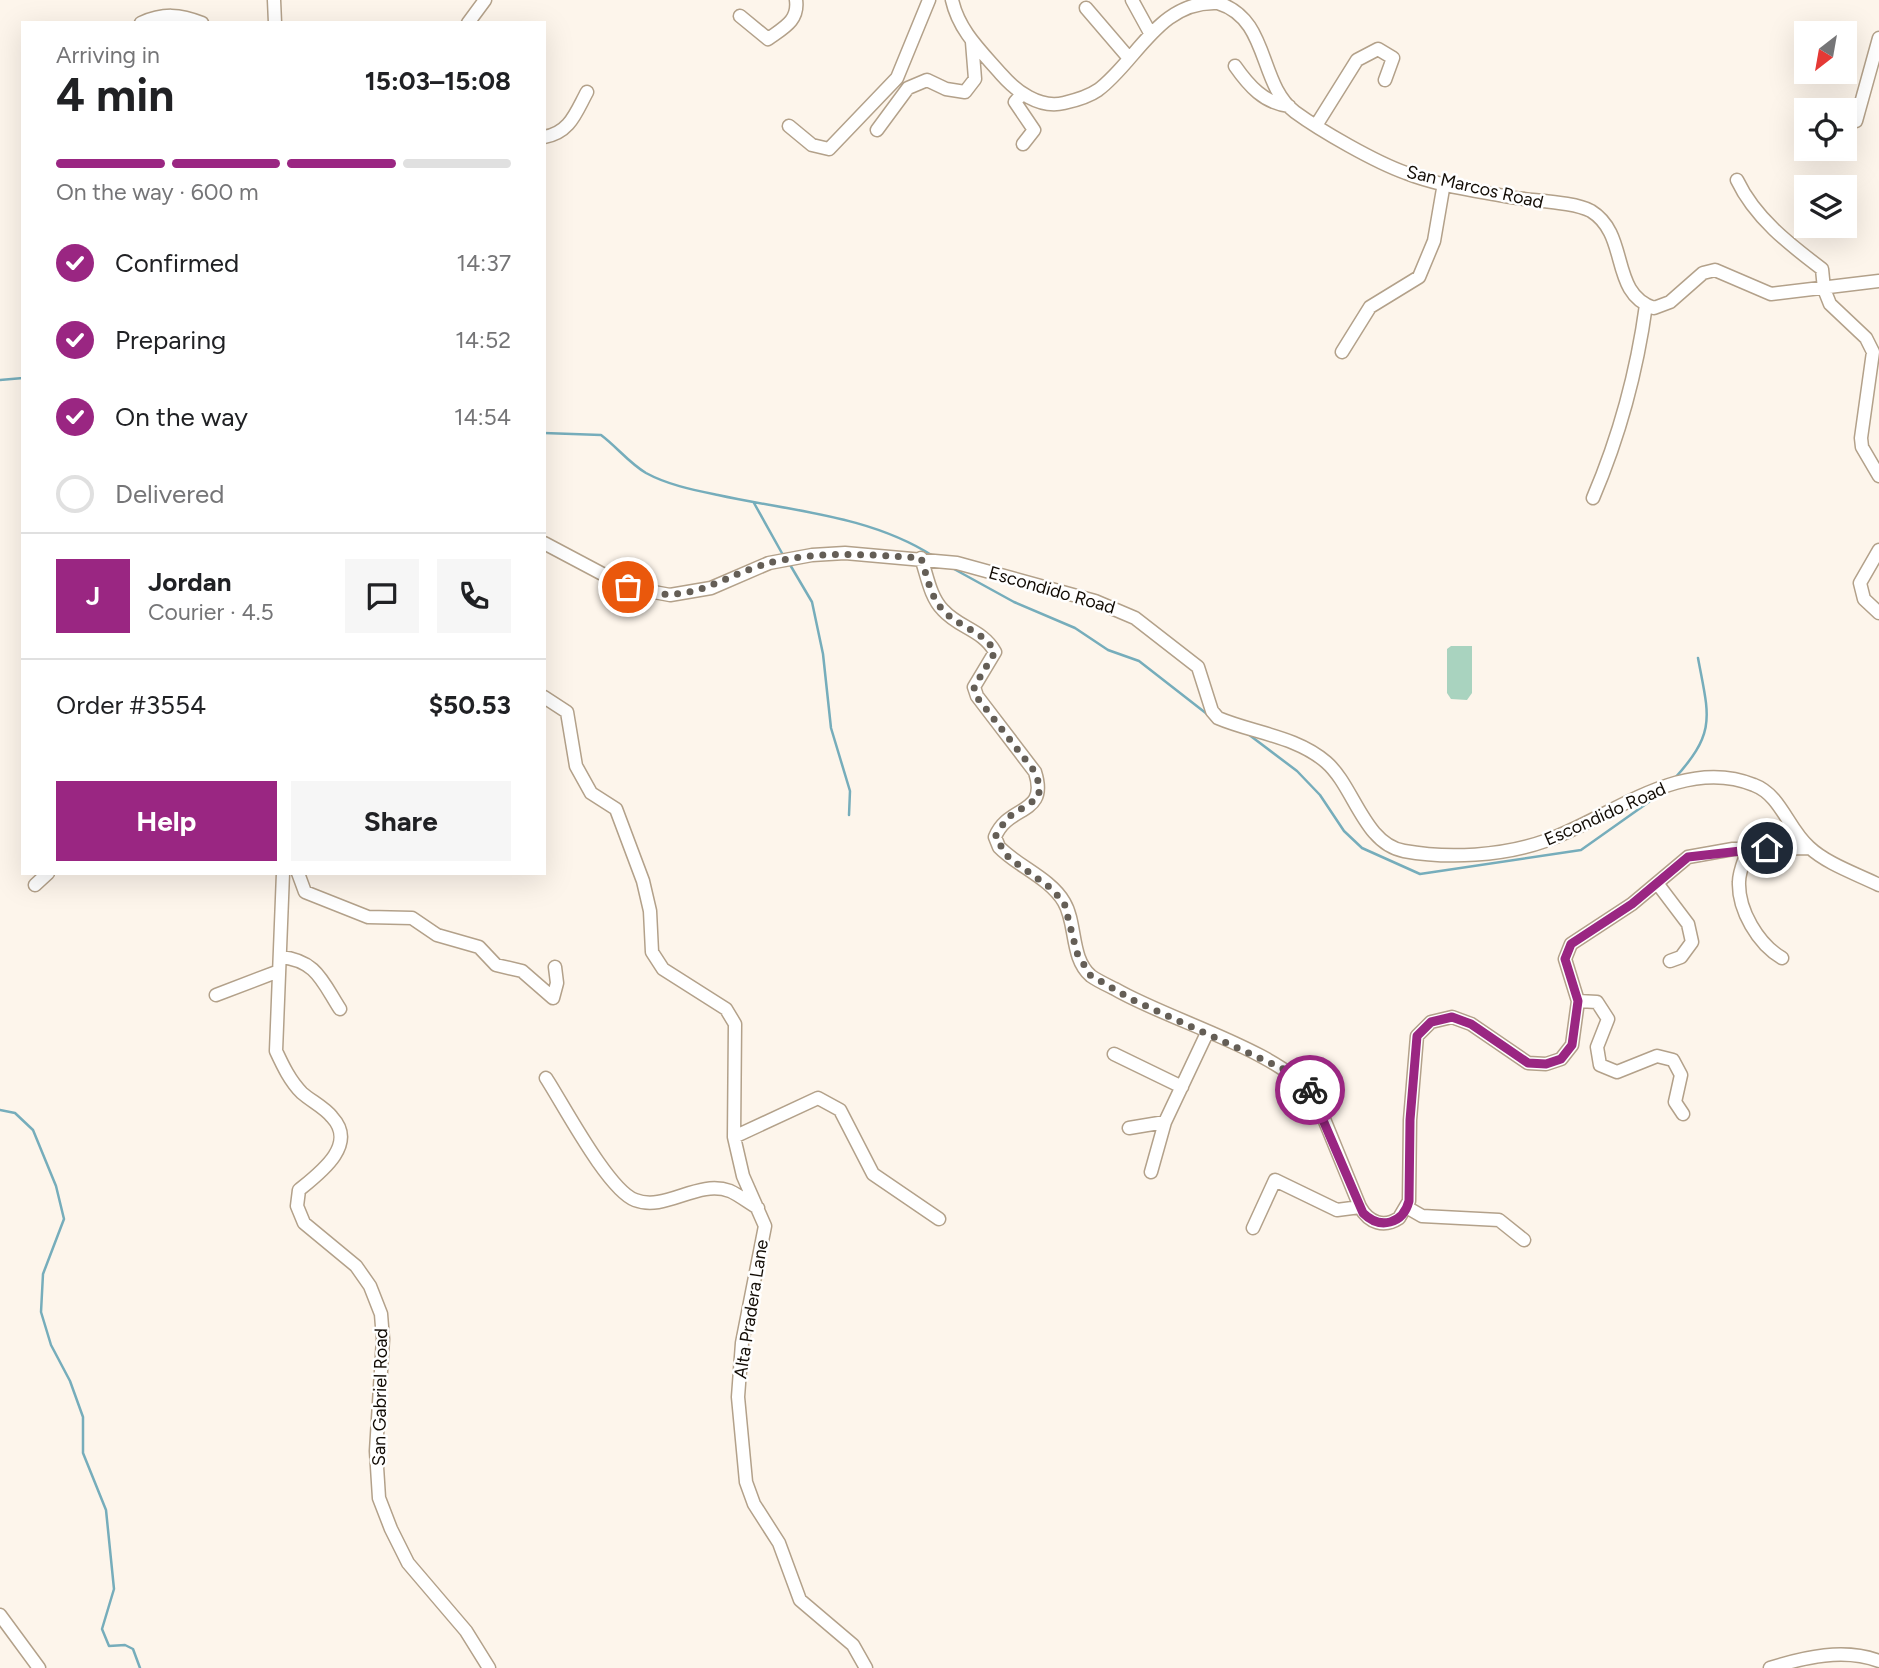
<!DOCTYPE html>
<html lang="en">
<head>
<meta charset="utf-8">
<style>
  :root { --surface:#fff; --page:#f6f6f6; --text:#202124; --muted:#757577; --line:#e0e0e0; --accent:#9a2682 }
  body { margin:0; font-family:Figtree,sans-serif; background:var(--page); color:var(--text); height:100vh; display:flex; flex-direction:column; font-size:26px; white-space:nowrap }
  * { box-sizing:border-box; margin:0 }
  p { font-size:23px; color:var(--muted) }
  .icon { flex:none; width:38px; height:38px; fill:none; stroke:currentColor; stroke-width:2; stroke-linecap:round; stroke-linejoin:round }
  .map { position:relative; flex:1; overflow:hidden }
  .panel { position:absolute; left:21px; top:21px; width:525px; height:854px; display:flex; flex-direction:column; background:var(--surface); border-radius:0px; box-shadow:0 7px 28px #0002 }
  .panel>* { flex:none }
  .needle { width:46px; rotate:211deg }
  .tools { position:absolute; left:1794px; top:21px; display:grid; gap:14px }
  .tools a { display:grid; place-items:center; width:63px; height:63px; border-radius:0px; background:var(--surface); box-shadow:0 7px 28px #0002; font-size:35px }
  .pin { position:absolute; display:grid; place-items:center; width:60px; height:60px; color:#fff; margin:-30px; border:4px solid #fff; border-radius:50%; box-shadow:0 2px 7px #0007 }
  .courier { position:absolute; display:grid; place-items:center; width:70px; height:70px; margin:-35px; border:5px solid #9a2682; border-radius:50%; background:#fff; color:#222; box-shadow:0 2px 9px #0007 }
  .overview em { font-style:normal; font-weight:700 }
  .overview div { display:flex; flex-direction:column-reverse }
  .overview { display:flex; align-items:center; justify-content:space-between; height:119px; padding:0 35px }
  h1 { font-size:46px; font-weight:700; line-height:52px }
  .bar { display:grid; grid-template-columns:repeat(4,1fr); gap:10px 7px; align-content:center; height:84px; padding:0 35px }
  .bar i { height:9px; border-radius:5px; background:var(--line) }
  .bar .selected { background:var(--accent) }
  .bar p { grid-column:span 4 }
  .line { display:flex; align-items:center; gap:18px; padding:0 35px; border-top:2px solid var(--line) }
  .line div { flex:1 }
  .round { display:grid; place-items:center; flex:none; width:74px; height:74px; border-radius:0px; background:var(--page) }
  ol { padding:0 35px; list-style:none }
  li { display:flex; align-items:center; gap:21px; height:77px }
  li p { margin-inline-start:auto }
  li .icon { padding:7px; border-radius:50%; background:var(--accent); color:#fff; stroke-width:4 }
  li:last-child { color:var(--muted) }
  li i { width:38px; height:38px; border:4px solid var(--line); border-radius:50% }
  .button { display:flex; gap:14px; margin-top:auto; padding:14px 35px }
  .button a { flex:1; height:80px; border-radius:0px; background:var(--accent); color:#fff; font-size:28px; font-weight:700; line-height:80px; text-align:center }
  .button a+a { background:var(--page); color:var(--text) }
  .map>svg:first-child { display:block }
  .green { fill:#a9d3bf }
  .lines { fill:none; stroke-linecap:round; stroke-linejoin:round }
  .stream { stroke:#76adbb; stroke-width:2.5 }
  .minor-casing { stroke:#b3a18a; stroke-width:15 }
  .minor { stroke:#fff; stroke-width:12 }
  .done { stroke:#645e56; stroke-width:7; stroke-dasharray:0 12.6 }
  .route { stroke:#9a2682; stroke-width:9 }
  .labels { text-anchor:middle; stroke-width:5; stroke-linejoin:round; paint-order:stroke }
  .street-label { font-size:18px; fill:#120c05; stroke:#fff }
</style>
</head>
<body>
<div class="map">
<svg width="1879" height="1668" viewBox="0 0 1879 1668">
  <rect width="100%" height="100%" fill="#fdf5eb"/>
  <path class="green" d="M1451,646H1472V693L1467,700L1451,699L1447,693V649Z"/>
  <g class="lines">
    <path class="stream" d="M0,380L23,378
      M544,433L601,435C617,447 629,463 646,473C668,485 694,490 718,495C790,511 869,515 933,556
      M754,503L783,555
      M789,563L812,602L823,654L831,728L850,791L849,815
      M954,569L1014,602L1075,628L1108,650L1139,661L1207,714
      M1248,734L1297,771L1320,795L1344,831L1362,848L1420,874L1581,850L1663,792
      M1674,779C1717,732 1709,717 1698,658
      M0,1110L15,1113L33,1130L56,1186L64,1219L43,1274L41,1312L51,1345L70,1381L83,1417V1453L106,1510L114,1589L102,1629L109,1646L125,1645L133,1649L140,1668"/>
    <defs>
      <path id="minor" d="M274,0L275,23
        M952,0C959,31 981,51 1001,74C1016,91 1039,109 1064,103C1077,100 1088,97 1098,90C1137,61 1159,0 1218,3C1270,19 1258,84 1295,112C1321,131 1375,162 1406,173C1436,185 1472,190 1504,196C1527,201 1573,201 1591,211C1630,235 1609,293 1654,308L1670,302L1703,273L1715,270L1771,294L1879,281
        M1132,0L1149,31
        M1086,8L1128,57
        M740,16L768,39C783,28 799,21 796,0
        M141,23C163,13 180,14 202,23
        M468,23L485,0
        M1235,66C1249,86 1264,103 1289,106
        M1022,94L1015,102L1034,130L1023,144
        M1856,121L1879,38
        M1317,124L1357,60L1378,49L1393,58L1385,80
        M789,126L812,145L829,149L897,78L929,0
        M877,130L908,88L927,80L946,89L965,92L975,79L972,42
        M544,137C570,133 576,112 587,92
        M1737,180C1755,218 1789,244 1822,269L1824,289L1830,304L1866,338L1873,352L1861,438L1862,447L1879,476
        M1342,352L1370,307L1419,277L1434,241L1444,183
        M1593,498C1619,437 1637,371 1646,305
        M544,543L627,587L670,595L711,588L769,563L812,555L845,553L957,563L1095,601L1135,618L1198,667L1212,711L1218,718C1253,733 1296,736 1326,762C1354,786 1364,844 1404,851C1448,859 1503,856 1545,841C1609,819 1681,755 1754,785C1781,795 1788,829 1809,847C1827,864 1857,874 1879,885
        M1879,550L1860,583L1864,599L1879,613
        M921,558C927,575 930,597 943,610C959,628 983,630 995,652L974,687L977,696L1035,772C1049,816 1008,804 995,837L999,847C1017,866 1050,878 1064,902C1077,924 1070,958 1091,976C1098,981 1107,985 1115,989C1170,1021 1279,1050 1315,1097L1360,1207C1369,1223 1384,1228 1399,1218L1409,1201L1410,1120L1417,1036L1431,1022L1452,1017L1471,1024L1528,1063L1546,1064L1561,1059L1572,1045L1578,1001L1565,959L1571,944L1632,904L1688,857L1733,849L1810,848
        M544,697L567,712L576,766L591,793L616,809L643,881L650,911L652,952L663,969L726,1009L735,1024L734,1137L743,1176L765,1226L742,1343L738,1397L746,1482L754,1504L779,1543L800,1600L853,1645L866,1668
        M1748,849C1745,859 1739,871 1739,882C1738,910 1758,944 1782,958
        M283,873L276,1051C283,1066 290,1081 302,1093C311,1101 324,1107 332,1117C358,1145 320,1173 299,1190L297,1206L304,1223L356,1266L370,1286L381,1314L383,1339L376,1451L379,1498L391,1529L408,1563L466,1631L489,1668
        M298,873L305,892L368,917L412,918L437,935L479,947L496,965L522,971L553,998L557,983L555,967
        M1657,883L1688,924L1692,942L1681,957L1670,961
        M35,885L48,873
        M280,957C316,960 322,981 340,1009
        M216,995L279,971
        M1578,1001L1597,1002L1608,1019L1597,1047L1600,1065L1617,1072L1657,1056L1673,1060L1681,1075L1675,1102L1683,1114
        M1114,1054L1182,1087
        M546,1078C563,1104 608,1190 635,1200C666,1212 697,1179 730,1191C739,1195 749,1203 758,1208
        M1129,1128L1165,1122
        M734,1137L818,1098L840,1110L873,1174L939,1219
        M1151,1172L1165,1122L1207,1033
        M1408,1208L1422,1216L1499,1220L1524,1240
        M1253,1228L1275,1180L1337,1210L1360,1207
        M0,1615L39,1668
        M1770,1668C1805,1657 1844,1648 1879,1661"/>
    </defs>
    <use href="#minor" class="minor-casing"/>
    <use href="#minor" class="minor"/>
  </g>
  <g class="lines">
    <path class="done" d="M628,587C695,610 721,572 782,560C829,551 874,555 921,558C927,575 930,597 943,610C959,628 983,630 995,652L974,687L976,696L1035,772L1040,787L1038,798L1007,818L995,837L1009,858L1048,886L1064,902L1077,953L1090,975L1131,999L1290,1072L1310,1090"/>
    <path class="route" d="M1310,1090L1363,1213C1380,1230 1403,1224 1409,1201L1410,1120L1417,1036L1431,1022L1452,1017L1471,1024L1528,1063L1546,1064L1561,1059L1572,1045L1578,1001L1565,959L1571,944L1632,904L1688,857L1767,848"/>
  </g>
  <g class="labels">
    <g class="street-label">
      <text transform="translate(1475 187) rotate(13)" y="6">San Marcos Road</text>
      <text transform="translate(1052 590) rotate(16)" y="6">Escondido Road</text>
      <text transform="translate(1605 814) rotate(-24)" y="6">Escondido Road</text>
      <text transform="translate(751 1309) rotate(-81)" y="6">Alta Pradera Lane</text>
      <text transform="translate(380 1397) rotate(-89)" y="6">San Gabriel Road</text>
    </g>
  </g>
</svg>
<div class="tools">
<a><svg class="needle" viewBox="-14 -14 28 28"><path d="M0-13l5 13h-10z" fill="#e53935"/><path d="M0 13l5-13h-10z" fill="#757577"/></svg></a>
<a><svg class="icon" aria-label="locate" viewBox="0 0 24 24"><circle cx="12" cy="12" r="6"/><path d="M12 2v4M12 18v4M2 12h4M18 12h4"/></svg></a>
<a><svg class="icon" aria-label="layers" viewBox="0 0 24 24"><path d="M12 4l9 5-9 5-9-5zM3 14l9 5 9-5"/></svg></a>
</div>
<div class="pin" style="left:628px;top:587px;background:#ea580c"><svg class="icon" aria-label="bag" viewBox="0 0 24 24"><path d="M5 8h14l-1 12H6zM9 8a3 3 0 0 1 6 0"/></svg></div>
<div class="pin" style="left:1767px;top:848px;background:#1f2937"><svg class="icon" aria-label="home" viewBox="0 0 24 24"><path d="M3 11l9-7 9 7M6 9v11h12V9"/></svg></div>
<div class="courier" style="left:1310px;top:1090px"><svg class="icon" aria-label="bike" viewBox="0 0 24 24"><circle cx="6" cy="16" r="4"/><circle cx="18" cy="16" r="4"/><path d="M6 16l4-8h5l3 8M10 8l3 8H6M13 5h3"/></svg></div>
<section class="panel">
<div class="overview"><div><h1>4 min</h1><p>Arriving in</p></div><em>15:03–15:08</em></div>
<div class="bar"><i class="selected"></i><i class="selected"></i><i class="selected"></i><i></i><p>On the way · 600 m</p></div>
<ol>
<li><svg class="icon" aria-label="check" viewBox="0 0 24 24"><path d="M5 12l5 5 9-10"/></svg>Confirmed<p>14:37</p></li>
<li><svg class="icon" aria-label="check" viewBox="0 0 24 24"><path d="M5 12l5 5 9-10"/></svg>Preparing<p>14:52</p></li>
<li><svg class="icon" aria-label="check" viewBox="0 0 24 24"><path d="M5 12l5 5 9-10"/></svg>On the way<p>14:54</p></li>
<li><i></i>Delivered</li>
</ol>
<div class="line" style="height:126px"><b class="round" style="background:var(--accent);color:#fff">J</b><div><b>Jordan</b><p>Courier · 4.5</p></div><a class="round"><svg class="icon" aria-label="chat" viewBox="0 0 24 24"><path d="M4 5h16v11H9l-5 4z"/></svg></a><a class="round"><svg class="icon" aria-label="phone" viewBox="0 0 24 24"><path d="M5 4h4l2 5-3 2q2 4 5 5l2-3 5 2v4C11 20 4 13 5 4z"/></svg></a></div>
<div class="line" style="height:91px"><div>Order #3554</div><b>$50.53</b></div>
<div class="button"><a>Help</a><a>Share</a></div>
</section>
</div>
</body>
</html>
